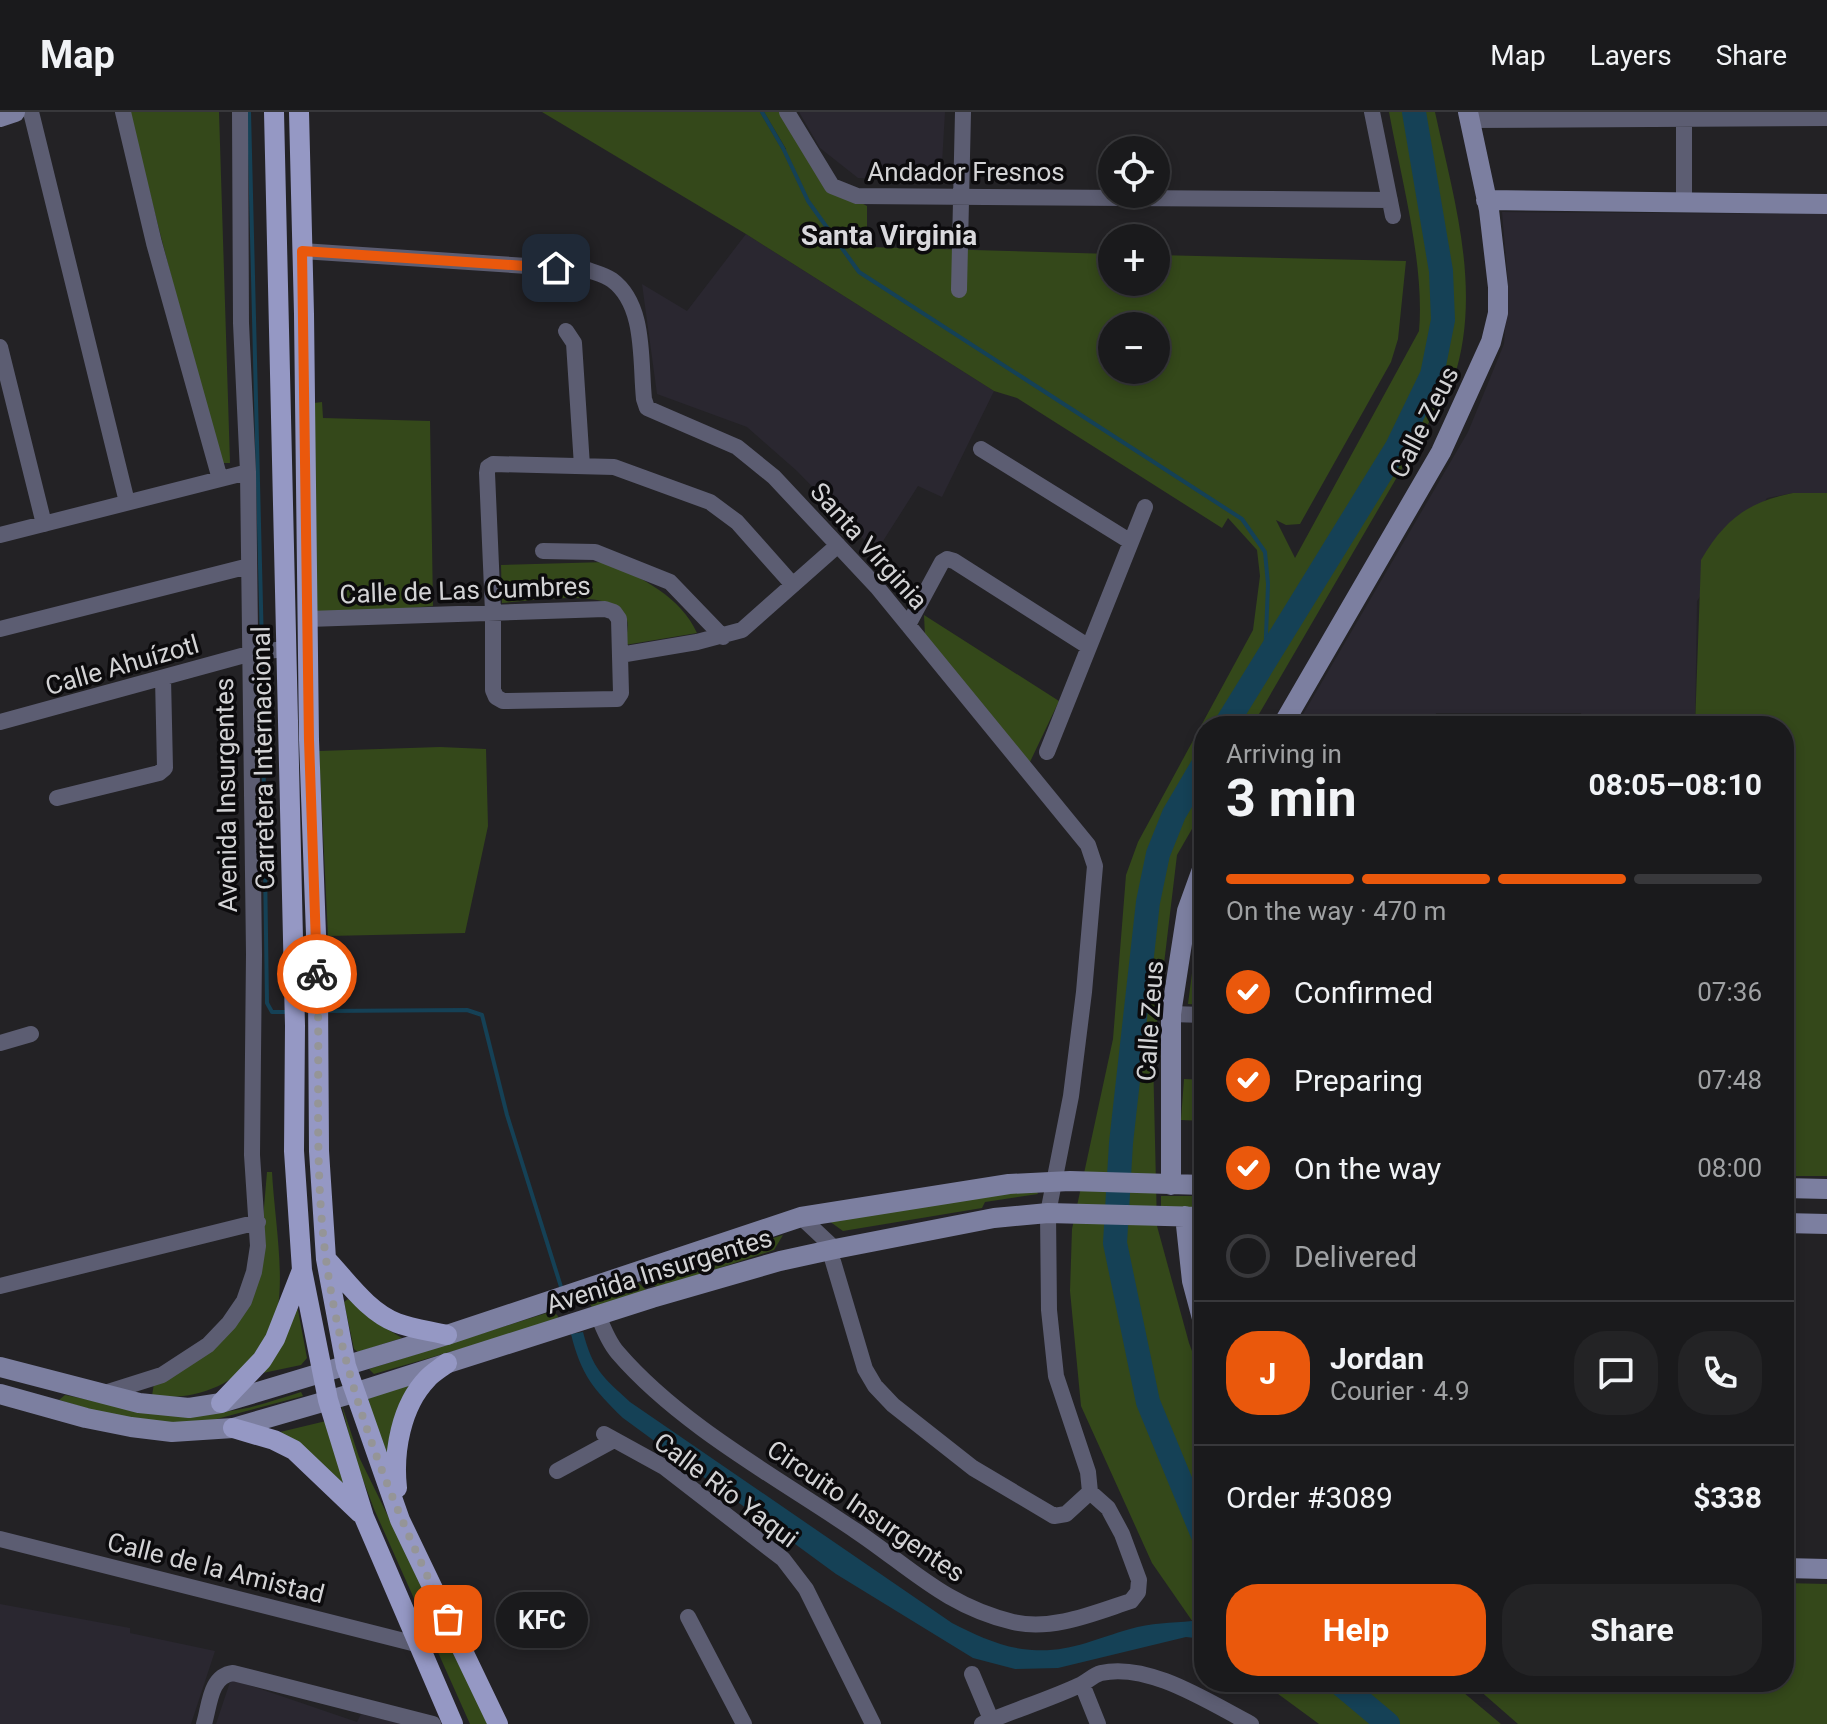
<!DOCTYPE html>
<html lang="en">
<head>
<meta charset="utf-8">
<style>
  :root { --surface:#1a1a1c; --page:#232325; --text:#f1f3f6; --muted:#9fa1a3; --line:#38383b; --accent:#ea580c }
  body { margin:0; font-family:Roboto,sans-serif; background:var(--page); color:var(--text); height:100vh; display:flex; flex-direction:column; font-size:30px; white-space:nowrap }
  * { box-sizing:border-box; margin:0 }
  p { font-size:26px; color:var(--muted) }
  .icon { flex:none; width:44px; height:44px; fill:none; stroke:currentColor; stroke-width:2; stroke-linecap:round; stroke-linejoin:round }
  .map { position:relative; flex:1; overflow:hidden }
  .drawer { position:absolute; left:1194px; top:604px; width:600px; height:976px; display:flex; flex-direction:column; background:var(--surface); border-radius:32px; box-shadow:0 4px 12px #0003,0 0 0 2px var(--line) }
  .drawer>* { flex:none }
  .fabs { position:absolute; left:1098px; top:24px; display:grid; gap:16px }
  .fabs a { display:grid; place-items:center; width:72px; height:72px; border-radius:50%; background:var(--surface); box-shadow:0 4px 12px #0003,0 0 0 2px var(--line); font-size:40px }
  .pin { position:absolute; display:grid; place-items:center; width:68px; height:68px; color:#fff; margin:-34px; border-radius:16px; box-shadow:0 4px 12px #0006 }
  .courier { position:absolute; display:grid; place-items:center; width:80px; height:80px; margin:-40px; border:6px solid #ea580c; border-radius:50%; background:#fff; color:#222; box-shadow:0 2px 10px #0007 }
  .bubble { position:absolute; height:56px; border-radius:28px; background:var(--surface); box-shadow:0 4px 12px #0003,0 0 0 2px var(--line); font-size:26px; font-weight:700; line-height:56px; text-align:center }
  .overview em { font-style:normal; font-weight:700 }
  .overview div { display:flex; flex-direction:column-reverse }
  .overview { display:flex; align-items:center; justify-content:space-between; height:136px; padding:0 32px }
  h1 { font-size:52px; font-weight:700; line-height:60px }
  .bar { display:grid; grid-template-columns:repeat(4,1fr); gap:12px 8px; align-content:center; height:96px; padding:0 32px }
  .bar i { height:10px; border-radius:6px; background:var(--line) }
  .bar .active { background:var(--accent) }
  .bar p { grid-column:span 4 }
  .line { display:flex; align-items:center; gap:20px; padding:0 32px; border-top:2px solid var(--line) }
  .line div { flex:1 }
  .round { display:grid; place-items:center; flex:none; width:84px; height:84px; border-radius:32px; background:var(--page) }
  ol { padding:0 32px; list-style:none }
  li { display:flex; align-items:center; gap:24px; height:88px }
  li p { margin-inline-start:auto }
  li .icon { padding:8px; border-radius:50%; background:var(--accent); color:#fff; stroke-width:4 }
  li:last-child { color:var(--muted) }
  li i { width:44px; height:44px; border:4px solid var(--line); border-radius:50% }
  .cta { display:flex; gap:16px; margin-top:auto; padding:16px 32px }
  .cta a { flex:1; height:92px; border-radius:32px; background:var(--accent); color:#fff; font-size:32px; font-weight:700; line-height:92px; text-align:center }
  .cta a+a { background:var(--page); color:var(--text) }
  header { display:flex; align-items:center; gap:48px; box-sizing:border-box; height:112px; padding:0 40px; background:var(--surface); border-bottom:2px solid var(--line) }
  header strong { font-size:38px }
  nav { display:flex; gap:44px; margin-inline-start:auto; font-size:28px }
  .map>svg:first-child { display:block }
  .built { fill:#2a2730 }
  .green { fill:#34481a; fill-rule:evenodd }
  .water { fill:#154156 }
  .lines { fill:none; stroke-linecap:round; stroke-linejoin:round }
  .stream { stroke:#154156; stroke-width:4 }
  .river { stroke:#154156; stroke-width:24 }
  .street { stroke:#5c5d72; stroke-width:16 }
  .secondary { stroke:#7c7fa0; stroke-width:20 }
  .primary { stroke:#9598c4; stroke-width:20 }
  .done { stroke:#959597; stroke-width:8; stroke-dasharray:0 14.4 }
  .route { stroke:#ea580c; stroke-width:10 }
  .labels { text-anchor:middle; stroke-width:7; stroke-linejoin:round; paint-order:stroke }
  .street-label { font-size:26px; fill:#d3d3d5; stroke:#0c0b0d }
  .neighbourhood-label { font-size:28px; font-weight:bold; fill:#d9d8dc; stroke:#0c0b0d }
</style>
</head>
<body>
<header>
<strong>Map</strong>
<nav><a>Map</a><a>Layers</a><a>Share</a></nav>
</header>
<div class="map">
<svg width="1827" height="1612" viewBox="0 0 1827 1612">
  <rect width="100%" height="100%" fill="#232225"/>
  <path class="built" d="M799,0H945L941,69L858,66L820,36Z
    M1502,100L1827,102V381H1793L1767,386L1697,489L1695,614H1582L1581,601H1436L1435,614H1313L1298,611L1468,320L1504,232L1508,172Z
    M746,122L994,279L942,385L918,374L876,440L797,359L747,315L657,282L642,172L687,199Z
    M0,1492L130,1516V1521L215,1539L191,1612H0Z
    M231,1567L357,1610L361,1602L402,1612H216Z"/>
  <path class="green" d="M129,0H219L230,351H219Z
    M542,0H760L783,39L786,37L764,0H788L848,84L867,94V135L1112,142V170H1156V143L1406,149L1398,227L1391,250L1300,412L1286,413L1276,408L1295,446L1419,219C1425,153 1401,66 1389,0H1435C1454,88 1483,180 1453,269L1252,614H1204V696L1177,743L1153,944L1157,1114L1189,1231L1204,1271V1526L1152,1451L1081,1294L1070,1179L1072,1117L1113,927L1126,763L1138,730L1253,518L1260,464L1257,438L1228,406L1222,416L1017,286L994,279L746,122ZM1112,214H1156V258H1112Z
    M322,290L323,306L430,309L433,494L313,504L306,292Z
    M1793,381H1827V1064H1784V614H1695L1701,448C1725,407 1748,390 1793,381Z
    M607,450C642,466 681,485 697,521L625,533C626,525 629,515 627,508C619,474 528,489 502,491L501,453Z
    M924,503L1059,589L1029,652L925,524Z
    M440,635L486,637L488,714L465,821L328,824L319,639Z
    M1204,783V893L1188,892L1201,791Z
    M1184,967L1204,968V1009L1181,1008Z
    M267,1060H272C274,1100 284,1156 278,1195C268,1256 211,1292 152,1284L154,1271L214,1232L259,1154Z
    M1035,1075L1038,1082L985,1090L982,1096L843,1119L822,1104Z
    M1161,1084H1204V1096H1161Z
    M783,1123L774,1138L659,1176L651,1172L657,1162Z
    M639,1171L646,1178L592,1196L589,1189L591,1184Z
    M348,1187L382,1214L402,1226L358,1240L354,1237L344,1190Z
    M295,1197L298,1198L307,1246L301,1253L263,1261Z
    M553,1199L558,1204L557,1209L374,1262L369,1257Z
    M411,1273L390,1345L385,1344L367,1283Z
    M301,1280L303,1284L198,1312L130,1309L59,1288L65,1283C119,1294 175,1307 230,1299C254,1296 278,1287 301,1280Z
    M341,1290L359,1345L490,1612H470L374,1397L354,1344Z
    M326,1309L348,1370L342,1371L276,1321Z
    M1784,1471L1827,1472V1612H1518L1470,1570H1784Z
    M1262,1570H1451L1501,1612H1319Z"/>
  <path class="water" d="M583,1220C593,1258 602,1264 630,1290L952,1511C974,1522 996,1533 1022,1537C1065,1543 1091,1528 1130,1517C1150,1511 1172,1511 1192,1509L1204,1527L1186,1525L1058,1556L1015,1557L973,1546L836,1462L623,1306C594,1278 581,1263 571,1222Z"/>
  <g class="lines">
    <path class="stream" d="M249,0L262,535
      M762,0L783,36L808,89L859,160L1242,407L1265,440L1268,472L1265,549
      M262,544L267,891L272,900H290
      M323,899L467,898L482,903L507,1003L562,1178
      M1190,1514L1204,1513"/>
    <path class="river" d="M1225,614L1397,335L1432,263L1443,208L1441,159L1414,0
      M1204,651L1174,702L1158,742L1148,790L1121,1031L1115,1131L1148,1290L1204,1426
      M1338,1570L1388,1612"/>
    <path class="street" d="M31,0L127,390
      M123,0L154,131L220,367
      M787,0L832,74L857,84L1390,88
      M1372,0L1393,104
      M1469,8L1827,6
      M1684,92V0
      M302,139L588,158C596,161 605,163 612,168C646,193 640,249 644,287L647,296L737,335L774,365L877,475L1088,733L1095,754L1084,880L1071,984L1048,1101L1049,1198L1056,1264L1088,1360L1090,1380L1108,1396L1122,1422L1139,1468L1138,1480L1131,1489C1094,1501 1053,1519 1013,1510C946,1494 911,1456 856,1419C778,1366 680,1313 618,1241C609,1231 603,1216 598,1203
      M959,178L963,0
      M566,219L574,231L582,354
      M0,235L44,412
      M981,337L1131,430
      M0,423L248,360
      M543,439L595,440L670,470L723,525
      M308,507L605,497L614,500L619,507L621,581L617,587L503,589L496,585L493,578V500L487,361L488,355L493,352L614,355L710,390L737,410L793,473
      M908,513L942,450L947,447L954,449L1089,535
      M0,517L249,454
      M620,543L697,530L742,518L838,433
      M0,610L256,540L286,537
      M1047,640L1145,395
      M57,686L159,661L165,656L163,566
      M1171,902L1204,903
      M0,931L31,922
      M801,1105L835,1137L832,1146L865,1257L875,1274L893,1293L973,1356L1054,1404L1066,1402L1090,1380
      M0,1174L258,1110
      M102,1282L162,1263L208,1233L229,1211L244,1189L254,1160L258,1134L252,1043L254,842L248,360L241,211L240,0
      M604,1322L664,1355L783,1447L806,1477L873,1612
      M557,1359L614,1328
      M0,1427L420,1533
      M688,1505L744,1612
      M972,1562L993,1612
      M1082,1572L1098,1612
      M204,1612C210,1592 210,1564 233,1561L433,1612
      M982,1612C1014,1598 1048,1588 1080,1573C1087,1570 1093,1563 1101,1561C1149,1550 1210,1591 1251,1612"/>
    <path class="secondary" d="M0,5L15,0
      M1486,88L1827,92
      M1282,614L1441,340L1491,230L1498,201V175L1489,98L1468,0
      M1171,1073V902L1187,799L1204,752
      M1784,1076L1827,1077
      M1185,1104L1192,1169L1204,1214
      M1784,1111L1827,1112
      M0,1255L139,1291L189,1296L221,1291L447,1223L801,1105L1009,1072L1070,1069L1204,1073
      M0,1282L86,1306L131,1315L172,1320L233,1316L354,1281L652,1186L780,1149L835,1137L994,1106L1048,1101L1204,1105
      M1784,1456L1827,1457"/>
    <path class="primary" d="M274,0L295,914L294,1039L302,1158L328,1288L364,1405L453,1612
      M299,0L304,202L309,628L318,878L319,1039L326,1147L346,1254L400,1408L498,1612
      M326,1147C348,1170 367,1199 397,1211C413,1217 431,1219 447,1223
      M221,1291L262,1248L275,1227L302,1158
      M233,1316L274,1328L294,1338L360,1401
      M397,1376C393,1340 401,1294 427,1267C432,1261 441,1256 447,1251"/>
  </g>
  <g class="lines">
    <path class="done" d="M317,862C321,956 313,1053 326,1147C343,1275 391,1391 448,1507"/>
    <path class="route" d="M317,862L309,628L302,139L556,156"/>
  </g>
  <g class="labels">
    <g class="street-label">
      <text x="966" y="69">Andador Fresnos</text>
      <text transform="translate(1424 310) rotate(-63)" y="9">Calle Zeus</text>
      <text transform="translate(869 434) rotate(48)" y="9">Santa Virginia</text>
      <text transform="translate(465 478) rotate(-2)" y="9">Calle de Las Cumbres</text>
      <text transform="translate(122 553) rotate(-16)" y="9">Calle Ahuízotl</text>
      <text transform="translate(263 646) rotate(-91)" y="9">Carretera Internacional</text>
      <text transform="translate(226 683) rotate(-91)" y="9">Avenida Insurgentes</text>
      <text transform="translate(1150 909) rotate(-86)" y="9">Calle Zeus</text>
      <text transform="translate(659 1159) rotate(-17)" y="9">Avenida Insurgentes</text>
      <text transform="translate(726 1378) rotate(37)" y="9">Calle Río Yaqui</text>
      <text transform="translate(866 1399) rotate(34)" y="9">Circuito Insurgentes</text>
      <text transform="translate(216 1456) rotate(14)" y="9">Calle de la Amistad</text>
    </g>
    <g class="neighbourhood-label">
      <text x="889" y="133">Santa Virginia</text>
    </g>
  </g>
</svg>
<div class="fabs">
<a><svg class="icon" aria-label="locate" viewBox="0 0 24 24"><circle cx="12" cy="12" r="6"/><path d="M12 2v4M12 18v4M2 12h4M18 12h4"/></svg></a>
<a>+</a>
<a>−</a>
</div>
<div class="pin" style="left:448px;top:1507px;background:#ea580c"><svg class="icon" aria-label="bag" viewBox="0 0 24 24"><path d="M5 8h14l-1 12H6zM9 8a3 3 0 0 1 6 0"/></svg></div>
<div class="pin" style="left:556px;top:156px;background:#1f2937"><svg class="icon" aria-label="home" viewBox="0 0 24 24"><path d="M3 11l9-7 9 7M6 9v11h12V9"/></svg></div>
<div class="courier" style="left:317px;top:862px"><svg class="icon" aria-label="bike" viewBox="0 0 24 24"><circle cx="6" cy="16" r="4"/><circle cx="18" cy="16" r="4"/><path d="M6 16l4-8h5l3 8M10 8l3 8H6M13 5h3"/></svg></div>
<div class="bubble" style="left:496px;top:1480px;width:92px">KFC</div>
<section class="drawer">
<div class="overview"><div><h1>3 min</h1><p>Arriving in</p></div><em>08:05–08:10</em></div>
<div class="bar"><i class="active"></i><i class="active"></i><i class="active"></i><i></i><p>On the way · 470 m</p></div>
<ol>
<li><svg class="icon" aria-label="check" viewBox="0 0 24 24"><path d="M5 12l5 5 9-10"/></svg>Confirmed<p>07:36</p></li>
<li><svg class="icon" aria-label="check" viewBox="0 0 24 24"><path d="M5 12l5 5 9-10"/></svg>Preparing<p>07:48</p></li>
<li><svg class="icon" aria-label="check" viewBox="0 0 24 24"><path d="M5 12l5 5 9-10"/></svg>On the way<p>08:00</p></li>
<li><i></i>Delivered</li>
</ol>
<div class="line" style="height:144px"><b class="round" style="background:var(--accent);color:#fff">J</b><div><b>Jordan</b><p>Courier · 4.9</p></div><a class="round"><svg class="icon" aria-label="chat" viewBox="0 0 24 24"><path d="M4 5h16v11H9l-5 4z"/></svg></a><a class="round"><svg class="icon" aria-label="phone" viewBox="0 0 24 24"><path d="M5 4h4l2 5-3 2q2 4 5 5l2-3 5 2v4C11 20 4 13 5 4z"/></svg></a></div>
<div class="line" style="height:104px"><div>Order #3089</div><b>$338</b></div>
<div class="cta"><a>Help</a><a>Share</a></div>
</section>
</div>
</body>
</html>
